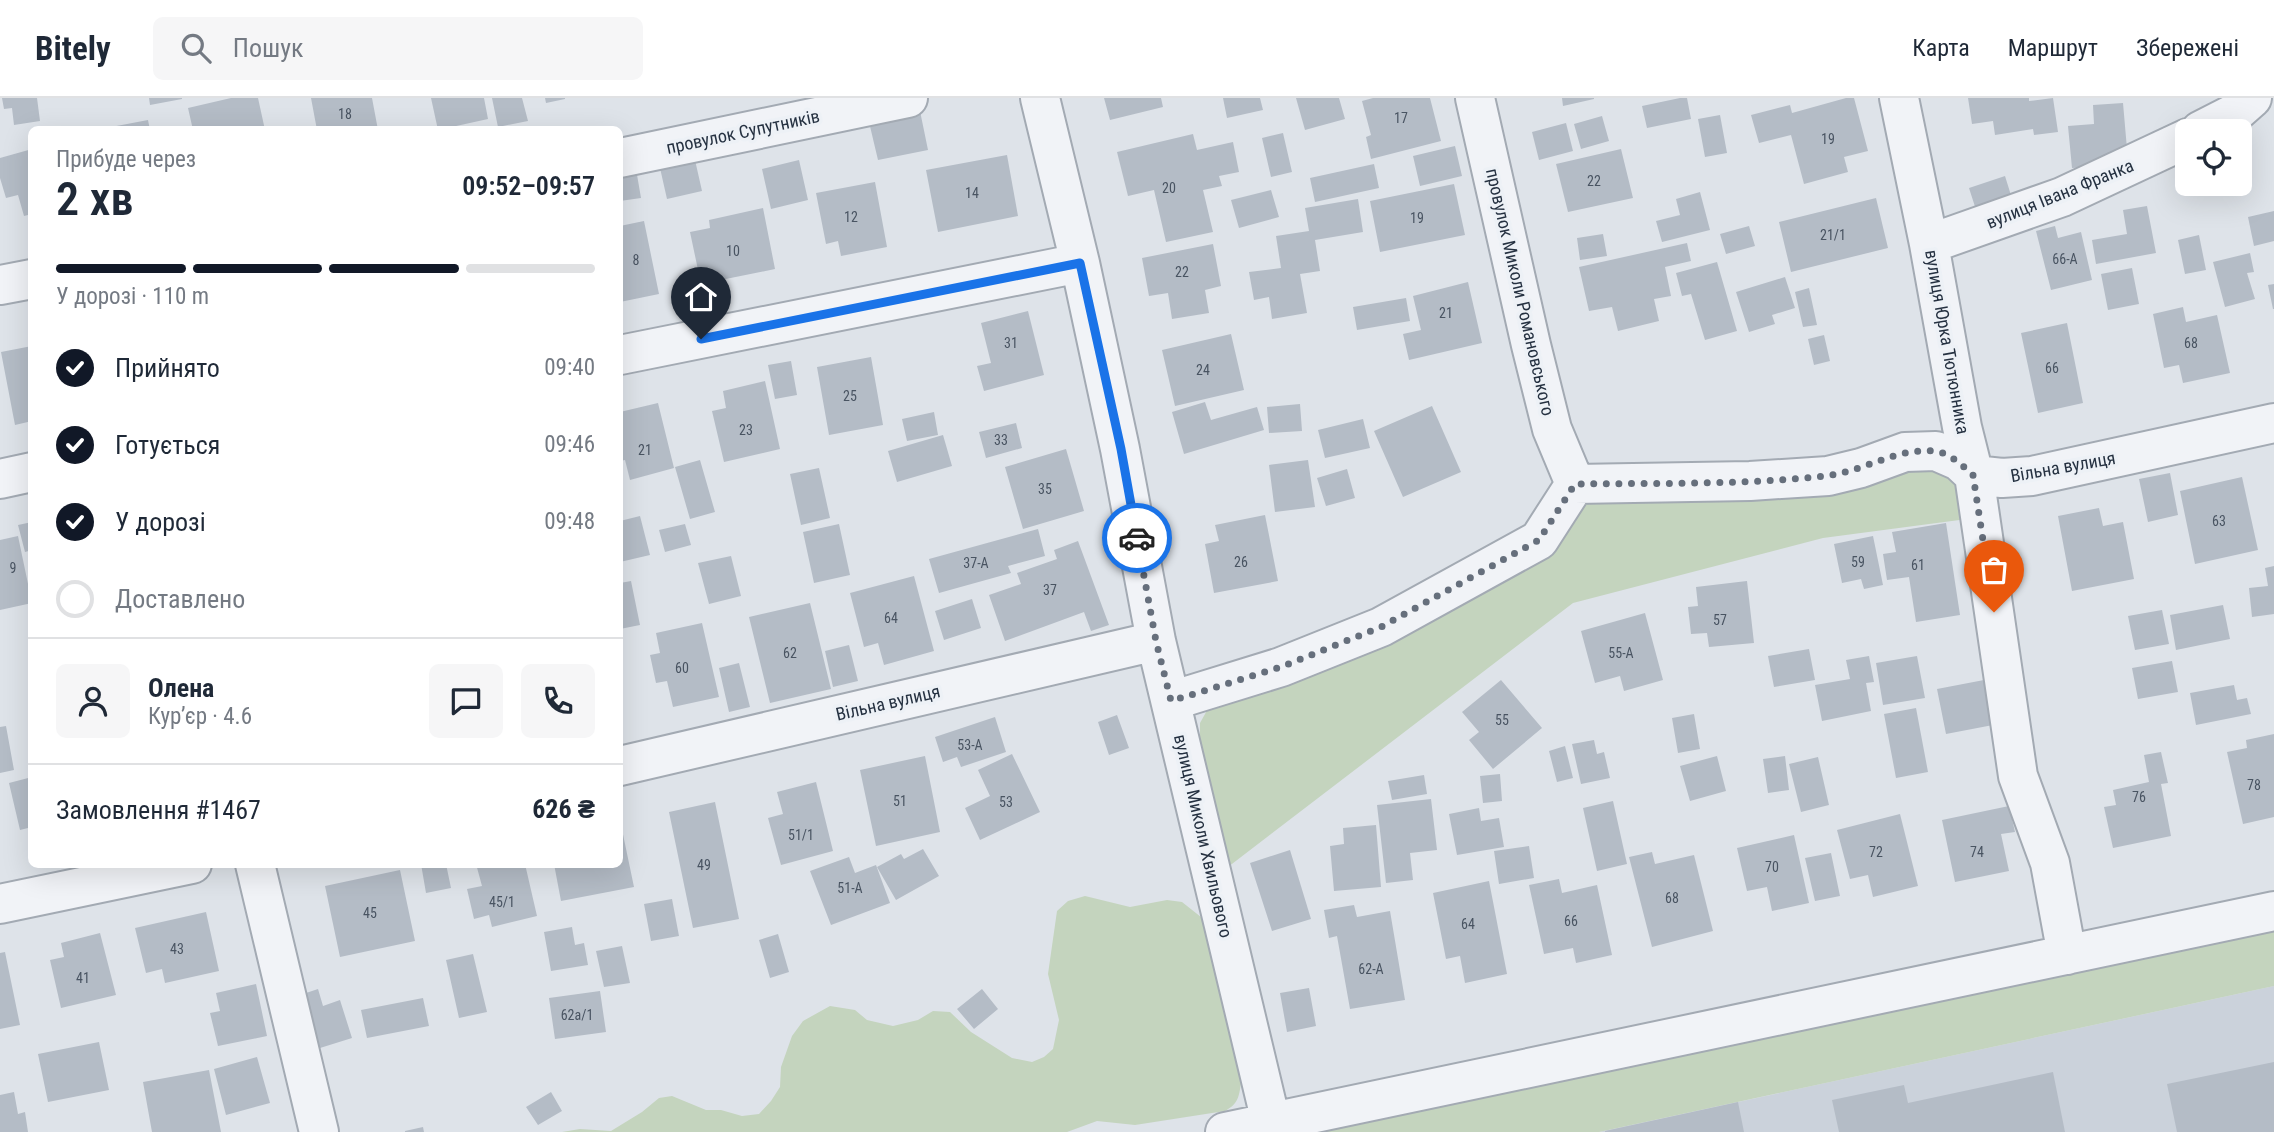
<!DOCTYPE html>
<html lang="uk">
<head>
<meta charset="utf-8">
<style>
  :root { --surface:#fff; --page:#f6f6f7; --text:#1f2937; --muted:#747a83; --line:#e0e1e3; --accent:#111827 }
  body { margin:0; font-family:"Roboto Condensed",sans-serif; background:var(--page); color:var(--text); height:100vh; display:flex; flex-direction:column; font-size:26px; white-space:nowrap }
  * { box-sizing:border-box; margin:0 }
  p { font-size:23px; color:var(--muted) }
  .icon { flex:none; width:38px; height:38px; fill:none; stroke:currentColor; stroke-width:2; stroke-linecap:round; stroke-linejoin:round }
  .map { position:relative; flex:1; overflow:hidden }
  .side { position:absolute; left:28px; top:28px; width:595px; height:742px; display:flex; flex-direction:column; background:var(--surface); border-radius:10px; box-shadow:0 7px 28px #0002 }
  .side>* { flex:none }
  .controls { position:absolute; left:2175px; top:21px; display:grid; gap:14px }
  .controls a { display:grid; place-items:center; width:77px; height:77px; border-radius:10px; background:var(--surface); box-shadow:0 7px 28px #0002; font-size:35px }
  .pin { position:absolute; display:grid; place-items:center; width:60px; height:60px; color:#fff; margin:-72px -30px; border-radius:50% 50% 50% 0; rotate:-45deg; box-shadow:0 0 7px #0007 }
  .pin .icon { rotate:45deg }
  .courier { position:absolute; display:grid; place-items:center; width:70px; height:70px; margin:-35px; border:5px solid #1a73e8; border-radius:50%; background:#fff; color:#222; box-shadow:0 2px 9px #0007 }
  .headline em { font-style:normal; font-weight:600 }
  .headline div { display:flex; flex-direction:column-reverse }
  .headline { display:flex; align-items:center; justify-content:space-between; height:119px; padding:0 28px }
  h1 { font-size:46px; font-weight:600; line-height:52px }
  .bar { display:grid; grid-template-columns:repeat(4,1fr); gap:10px 7px; align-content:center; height:84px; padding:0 28px }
  .bar i { height:9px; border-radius:5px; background:var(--line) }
  .bar .active { background:var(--accent) }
  .bar p { grid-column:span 4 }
  .line { display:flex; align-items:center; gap:18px; padding:0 28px; border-top:2px solid var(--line) }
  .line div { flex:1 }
  .round { display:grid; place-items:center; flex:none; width:74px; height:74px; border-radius:10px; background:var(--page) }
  ol { padding:0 28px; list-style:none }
  li { display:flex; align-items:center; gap:21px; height:77px }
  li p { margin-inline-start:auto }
  li .icon { padding:7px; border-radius:50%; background:var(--accent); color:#fff; stroke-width:4 }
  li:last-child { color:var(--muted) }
  li i { width:38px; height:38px; border:4px solid var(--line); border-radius:50% }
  header { display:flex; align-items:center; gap:42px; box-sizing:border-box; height:98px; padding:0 35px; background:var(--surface); border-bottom:2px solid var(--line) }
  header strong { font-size:33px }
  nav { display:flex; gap:38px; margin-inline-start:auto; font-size:24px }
  .search { width:490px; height:63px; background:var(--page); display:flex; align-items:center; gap:18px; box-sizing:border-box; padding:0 24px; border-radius:10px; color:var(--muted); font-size:26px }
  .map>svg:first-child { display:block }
  .built { fill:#cbd2db }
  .green { fill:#c4d4be }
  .building { fill:#b4bcc6 }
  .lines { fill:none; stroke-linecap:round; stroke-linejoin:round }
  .minor-casing { stroke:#a3aab3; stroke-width:42 }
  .minor { stroke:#f1f3f7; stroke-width:38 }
  .done { stroke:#666f7c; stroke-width:7; stroke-dasharray:0 12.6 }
  .route { stroke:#1a73e8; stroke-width:9 }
  .labels { text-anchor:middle; stroke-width:7; stroke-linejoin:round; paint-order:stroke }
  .number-label { font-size:14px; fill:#495462 }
  .street-label { font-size:18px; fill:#253141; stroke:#edf1f6 }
</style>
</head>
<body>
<header>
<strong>Bitely</strong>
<div class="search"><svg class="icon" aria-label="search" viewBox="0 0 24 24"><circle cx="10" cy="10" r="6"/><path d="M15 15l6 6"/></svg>Пошук</div>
<nav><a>Карта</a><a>Маршрут</a><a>Збережені</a></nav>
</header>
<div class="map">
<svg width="2274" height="1034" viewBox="0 0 2274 1034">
  <rect width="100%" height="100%" fill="#dee3e9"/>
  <path class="built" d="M2274,888V1034H1599L1738,1004Z"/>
  <path class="green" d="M1934,366L1956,382L1967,421L1823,440L1573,505L1228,769L1200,641V625L1210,607L1583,401Z
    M1085,798L1130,809L1167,802L1182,804L1206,823L1241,985C1239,999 1238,1006 1225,1013L1135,1027L1097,1023L1067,1034H562L580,1031L611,1033L642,1014L659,1000L672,998L706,1012H721L742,1018L759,1016L771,1003L780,989L781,969L792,938L803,923L830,908L855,912L867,922L893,928L918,922L933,913L950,914L971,934L1012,960L1032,964L1044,959L1053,951L1059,922L1048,876L1057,813L1068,803Z
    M2274,831V888L1599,1034H1308Z"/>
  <path class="building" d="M2,0H37L40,23L14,27L12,10L4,11Z
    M149,0H182V1L150,7Z
    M231,0H258L265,32H193L188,10Z
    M311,0H372L378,32H317Z
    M431,0H484L488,21L438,32Z
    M492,0H522L528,23L498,29Z
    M545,0H565V1L546,5Z
    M1104,0H1161L1163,9L1110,22Z
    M1223,0H1260L1263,12L1227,20Z
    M1296,0H1339L1345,21L1305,32Z
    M1373,0H1430L1441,43L1371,61L1366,39L1371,37L1362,3Z
    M1562,0H1594V1L1563,8Z
    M1680,0H1687L1691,21L1647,30L1642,8Z
    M1846,0H1854L1868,53L1844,59L1848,74L1804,86L1791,37L1759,45L1751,17L1790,7L1792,15Z
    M1968,0H2029V3L2053,0L2058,34L2034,37L2033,31L1995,37L1993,23L1972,26Z
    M2123,5L2127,51L2112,53L2113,68L2072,70L2068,28L2094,26L2093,7Z
    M920,13L928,52L878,62L869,24Z
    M1720,17L1727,55L1705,59L1698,21Z
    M1602,18L1609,43L1581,51L1574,26Z
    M148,22L150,32H106V30Z
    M1566,25L1573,53L1539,62L1532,34Z
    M1283,35L1292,74L1271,79L1262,40Z
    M1193,36L1197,52L1233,44L1239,74L1219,78L1222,88L1203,92L1213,134L1166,144L1154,92L1128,98L1117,54Z
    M1455,48L1462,78L1420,88L1413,58Z
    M32,51V116L24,118L18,97L6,100L0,80V60Z
    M1621,51L1633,100L1568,114L1556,66Z
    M1007,57L1018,118L938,134L926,72Z
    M695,62L702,93L667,101L660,70Z
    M799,62L808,102L771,111L762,71Z
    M1374,66L1379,90L1315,104L1310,80Z
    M636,71L641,100L620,103V74Z
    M2005,78L2014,107L1978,118L1969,90Z
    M875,84L887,149L841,158L838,143L826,146L816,95Z
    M1454,86L1465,137L1380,154L1370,103Z
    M1271,92L1279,119L1239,130L1231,102Z
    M1700,94L1710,132L1662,144L1656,123L1680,117L1676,101Z
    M1876,100L1888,150L1791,174L1779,124Z
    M1358,101L1363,134L1315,142L1320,173L1300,176L1307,215L1272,221L1269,199L1254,202L1249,174L1281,170L1276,138L1309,133L1305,110Z
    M2147,108L2156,155L2096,166L2092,142L2127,136L2123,112Z
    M763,110L775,171L701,186L690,134L710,130L709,122Z
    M2274,113V143L2254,148L2248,119Z
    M644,123L659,196L620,204V128Z
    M1749,128L1755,148L1726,156L1720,136Z
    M2055,128L2058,140L2081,134L2092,182L2051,192L2036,133Z
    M1603,136L1607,158L1580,162L1577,140Z
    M2199,137L2206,172L2185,176L2178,142Z
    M1687,145L1691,163L1665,169L1671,198L1654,201L1659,223L1618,233L1612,209L1589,213L1579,169Z
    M1213,146L1221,188L1205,192L1209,215L1172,221L1168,195L1149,198L1142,160Z
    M2250,155L2254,174L2247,175L2255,201L2225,209L2213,164Z
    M1717,164L1737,233L1705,242L1691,196L1682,198L1676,175Z
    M2132,170L2139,206L2108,212L2101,176Z
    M1785,179L1795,210L1772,217L1775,226L1749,234L1736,194Z
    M1468,184L1482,245L1409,262L1403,236L1421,232L1413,198Z
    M2274,186V211H2273L2268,187Z
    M1809,190L1817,227L1803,229L1795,194Z
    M1406,200L1410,223L1357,232L1353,209Z
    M2183,209L2186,224L2217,217L2230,275L2183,285L2179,267L2164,270L2153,216Z
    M1028,213L1044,277L984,293L977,268L991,265L981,225Z
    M2067,225L2083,305L2038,315L2021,235Z
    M1231,236L1244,292L1175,308L1162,252Z
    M1824,237L1830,263L1814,267L1808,241Z
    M32,248V323L15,327L1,254Z
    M871,259L883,327L829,337L817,269Z
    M791,263L797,297L775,301L768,267Z
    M765,283L780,351L724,364L712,313L726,310L723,293Z
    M1205,304L1211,322L1257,309L1264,332L1184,356L1172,314Z
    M658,305L674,370L630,382L625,362L620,363V314Z
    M1300,306L1302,333L1269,335L1267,309Z
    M1432,308L1461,374L1403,399L1374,333Z
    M934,314L938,337L907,343L902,321Z
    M1363,321L1370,350L1325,360L1318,332Z
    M1016,325L1022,350L986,360L979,334Z
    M943,337L952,368L897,384L888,353Z
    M1066,351L1084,413L1023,431L1005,369Z
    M700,362L715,414L690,421L675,369Z
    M1308,362L1315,409L1275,414L1269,367Z
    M819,370L830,420L801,427L790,376Z
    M1347,371L1355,400L1326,408L1317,380Z
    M2170,375L2178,417L2148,424L2139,381Z
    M2242,379L2258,452L2195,466L2180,393Z
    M2099,410L2103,428L2123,424L2134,481L2072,493L2058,418Z
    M1265,417L1278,483L1214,495L1205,446L1219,443L1215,427Z
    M640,418L650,457L620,464V423Z
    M32,424V452L25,454L18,427Z
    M1946,425L1960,517L1916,524L1909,479L1887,482L1883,456L1896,454L1892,434Z
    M685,426L691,447L665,454L659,432Z
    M839,426L850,477L814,485L803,434Z
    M1038,431L1045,458L1008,468L1011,475L939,495L929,461Z
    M18,438L32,505L0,512V442Z
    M1873,438L1883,487L1864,491L1861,481L1842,485L1834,446Z
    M1078,443L1109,527L1091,533L1084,514L1005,543L989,497L1021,486L1017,475L1057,461L1054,452Z
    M731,458L741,498L709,506L698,465Z
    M2274,468V516L2252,519L2249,490L2268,488L2265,470Z
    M914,478L934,553L884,567L878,545L864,549L850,495Z
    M631,483L640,527L620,531V485Z
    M1747,483L1754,545L1709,549L1707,535L1691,536L1688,509L1698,508L1696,489Z
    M972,501L981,530L944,542L935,513Z
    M810,505L831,591L770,605L749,519Z
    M2223,507L2230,541L2176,552L2170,517Z
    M2162,512L2169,546L2135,552L2128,518Z
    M1645,515L1663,582L1624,593L1620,578L1595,585L1581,533Z
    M702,525L719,599L673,609L667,583L656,585L650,557L660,555L656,535Z
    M849,547L858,583L833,589L825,553Z
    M1809,551L1815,582L1774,589L1768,558Z
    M1869,558L1874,584L1866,585L1871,613L1822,623L1815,587L1850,581L1846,562Z
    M1917,558L1925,600L1883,607L1876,565Z
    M2172,563L2178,594L2138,601L2132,570Z
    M739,565L750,609L729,614L719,570Z
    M1501,582L1542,630L1493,671L1469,642L1479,634L1462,614Z
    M1984,582L1993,627L1946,636L1937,591Z
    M2234,587L2237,602L2247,600L2251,616L2196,627L2190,595Z
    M1916,610L1928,674L1896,680L1884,616Z
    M1694,616L1700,651L1678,655L1672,620Z
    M1117,617L1129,650L1109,657L1098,624Z
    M995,619L1006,654L961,669L957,659L943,664L935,639Z
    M6,628L14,672L0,675V629Z
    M2274,636V719L2243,726L2227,654L2247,650L2246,642Z
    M1594,642L1597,656L1604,654L1610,680L1581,686L1572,646Z
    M1565,648L1573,680L1557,684L1549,653Z
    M2161,654L2168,685L2161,686L2171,738L2113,750L2104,709L2116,707L2113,692L2149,684L2144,657Z
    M1012,656L1040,714L980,742L965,710L990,698L978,672Z
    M925,658L940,734L876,748L860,672Z
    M1717,658L1726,693L1690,703L1680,668Z
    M1785,658L1789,692L1768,695L1763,661Z
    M1818,659L1829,707L1801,714L1789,666Z
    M1500,676L1502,703L1483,705L1480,678Z
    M1424,677L1427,696L1392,702L1388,683Z
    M32,679V729L20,732L9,685Z
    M816,684L833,753L781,767L768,720L783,716L777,694Z
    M1431,701L1437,752L1410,755L1413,782L1386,785L1377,707Z
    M1613,703L1627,766L1597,773L1583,710Z
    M715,704L739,821L693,830L669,714Z
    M2009,708L2015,734L2001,736L2009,773L1955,784L1942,722Z
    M1479,710L1481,723L1499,720L1504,749L1457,757L1449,716Z
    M1900,716L1918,788L1873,799L1868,777L1850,781L1837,732Z
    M620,722L634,789L561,803L554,766H620Z
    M1376,727L1381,789L1334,793L1330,748L1344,746L1343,730Z
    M1794,737L1809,805L1772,813L1767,789L1747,793L1737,750Z
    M1529,748L1534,780L1499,786L1494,753Z
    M923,751L939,778L896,802L877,769L901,756L904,761Z
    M1290,752L1311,821L1272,833L1250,765Z
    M1652,754L1655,766L1694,757L1713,833L1652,849L1629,759Z
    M1831,755L1840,798L1815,803L1805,760Z
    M849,759L855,775L876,767L890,805L831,827L810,773Z
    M421,766H446L451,790L426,795Z
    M476,766H525L537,818L492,829L489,817L474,821L467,791L482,788Z
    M400,772L415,843L340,859L325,788Z
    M1559,781L1562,795L1597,787L1612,857L1576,865L1573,850L1544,856L1529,787Z
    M1489,783L1507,876L1465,885L1460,858L1446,861L1433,795Z
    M672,801L679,838L651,843L644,806Z
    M1354,807L1357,819L1390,813L1405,902L1350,911L1337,838L1329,840L1324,812Z
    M206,814L219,873L165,885L162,871L146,875L135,830Z
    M572,829L575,847L584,845L588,867L551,873L544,834Z
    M100,835L116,897L61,910L50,862L64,859L61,845Z
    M778,836L789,874L770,880L759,842Z
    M622,848L630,885L604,889L596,853Z
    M5,854L20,927L0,931V855Z
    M473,856L487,914L459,920L446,862Z
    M256,886L267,938L218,948L210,915L220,913L216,895Z
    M1309,890L1316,928L1287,934L1280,895Z
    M318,891L323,908L340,902L352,940L320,950L303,896Z
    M982,891L998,911L974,931L957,911Z
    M600,893L606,934L555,941L549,900Z
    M423,900L429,928L367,940L361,912Z
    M99,944L109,992L48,1004L38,956Z
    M257,959L270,1005L226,1017L214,971Z
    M2274,964V1034H2177L2167,986Z
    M209,972L221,1034H152L143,984Z
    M2053,974L2065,1034H1839L1832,1002L1904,987L1908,1005Z
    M14,994L18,1016L25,1014L28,1034H0V997Z
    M551,994L562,1013L538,1027L526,1009Z
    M1738,1004L1744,1034H1605V1033Z
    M423,1029L424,1034H405V1033Z"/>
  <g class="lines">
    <defs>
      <path id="minor" d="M1040,0L1080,165L1120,351L1156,543L1271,1024
        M1475,0L1531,247L1552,331L1575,386
        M1899,0L1929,146L1962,329L1974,377L2018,678L2050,765L2067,857
        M2200,33L2235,15L2252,0
        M620,60L908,0
        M1929,146L2062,99L2188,40
        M0,187L32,181
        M620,257L1080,165
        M0,381L32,374
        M1171,603L1281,569L1381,529L1539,442L1575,386L1750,383L1828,378L1861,370L1905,354L1936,353L1959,363L1974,377L2002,380L2032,378L2274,325
        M620,668L1156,543
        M255,766L319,1034
        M0,806L192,766
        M1225,1034L2274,813"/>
    </defs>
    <use href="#minor" class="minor-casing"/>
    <use href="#minor" class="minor"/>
  </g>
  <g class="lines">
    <path class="done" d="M1137,440L1156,543L1171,603L1281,569L1381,529L1539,442L1575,386C1658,385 1743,387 1825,378C1863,374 1895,350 1933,353C1949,354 1962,367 1973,377L1994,514"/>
    <path class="route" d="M701,241L1080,165L1121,351L1137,440"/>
  </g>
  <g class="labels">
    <g class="number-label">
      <text x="345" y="21">18</text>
      <text x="1401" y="25">17</text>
      <text x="1828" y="46">19</text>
      <text x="1594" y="88">22</text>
      <text x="1169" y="95">20</text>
      <text x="972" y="100">14</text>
      <text x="851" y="124">12</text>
      <text x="1417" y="125">19</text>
      <text x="1833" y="142">21/1</text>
      <text x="733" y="158">10</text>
      <text x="2065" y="166">66-А</text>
      <text x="636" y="167">8</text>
      <text x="1182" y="179">22</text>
      <text x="1446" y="220">21</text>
      <text x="1011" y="250">31</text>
      <text x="2191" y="250">68</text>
      <text x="2052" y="275">66</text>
      <text x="1203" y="277">24</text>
      <text x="850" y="303">25</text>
      <text x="746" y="337">23</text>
      <text x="1001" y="347">33</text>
      <text x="645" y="357">21</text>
      <text x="1045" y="396">35</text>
      <text x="2219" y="428">63</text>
      <text x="1241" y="469">26</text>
      <text x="1858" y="469">59</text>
      <text x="976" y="470">37-А</text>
      <text x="1918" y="472">61</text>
      <text x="13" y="475">9</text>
      <text x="1050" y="497">37</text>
      <text x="891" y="525">64</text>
      <text x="1720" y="527">57</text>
      <text x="790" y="560">62</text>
      <text x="1621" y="560">55-А</text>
      <text x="682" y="575">60</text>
      <text x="1502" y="627">55</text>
      <text x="970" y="652">53-А</text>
      <text x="2254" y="692">78</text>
      <text x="2139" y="704">76</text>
      <text x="900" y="708">51</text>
      <text x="1006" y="709">53</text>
      <text x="801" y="742">51/1</text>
      <text x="1876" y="759">72</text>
      <text x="1977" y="759">74</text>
      <text x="704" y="772">49</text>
      <text x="1772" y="774">70</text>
      <text x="850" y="795">51-А</text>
      <text x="1672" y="805">68</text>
      <text x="502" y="809">45/1</text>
      <text x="370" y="820">45</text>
      <text x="1571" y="828">66</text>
      <text x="1468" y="831">64</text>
      <text x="177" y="856">43</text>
      <text x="1371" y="876">62-А</text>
      <text x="83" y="885">41</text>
      <text x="577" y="922">62а/1</text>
    </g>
    <g class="street-label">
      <text transform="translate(743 34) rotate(-12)" y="6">провулок Супутників</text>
      <text transform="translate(2060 96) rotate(-22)" y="6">вулиця Івана Франка</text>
      <text transform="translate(1520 194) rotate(77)" y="6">провулок Миколи Романовського</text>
      <text transform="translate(1947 244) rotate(80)" y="6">вулиця Юрка Тютюнника</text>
      <text transform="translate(2063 369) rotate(-10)" y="6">Вільна вулиця</text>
      <text transform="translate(888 605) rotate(-13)" y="6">Вільна вулиця</text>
      <text transform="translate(1203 738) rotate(77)" y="6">вулиця Миколи Хвильового</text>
    </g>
  </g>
</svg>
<div class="controls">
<a><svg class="icon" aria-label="locate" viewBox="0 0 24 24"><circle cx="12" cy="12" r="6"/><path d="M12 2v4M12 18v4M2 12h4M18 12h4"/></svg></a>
</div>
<div class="pin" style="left:1994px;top:514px;background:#ea580c"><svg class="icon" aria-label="bag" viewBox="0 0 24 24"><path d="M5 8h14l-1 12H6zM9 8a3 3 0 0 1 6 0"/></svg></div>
<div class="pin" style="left:701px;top:241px;background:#1f2937"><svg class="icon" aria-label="home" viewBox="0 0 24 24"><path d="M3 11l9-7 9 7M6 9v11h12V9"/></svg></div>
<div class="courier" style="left:1137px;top:440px"><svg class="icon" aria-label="car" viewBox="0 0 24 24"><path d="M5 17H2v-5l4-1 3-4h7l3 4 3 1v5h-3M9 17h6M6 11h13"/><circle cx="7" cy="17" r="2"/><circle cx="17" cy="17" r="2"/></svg></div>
<section class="side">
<div class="headline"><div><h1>2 хв</h1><p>Прибуде через</p></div><em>09:52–09:57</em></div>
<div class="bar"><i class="active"></i><i class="active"></i><i class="active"></i><i></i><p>У дорозі · 110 m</p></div>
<ol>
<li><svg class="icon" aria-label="check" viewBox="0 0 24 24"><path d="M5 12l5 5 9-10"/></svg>Прийнято<p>09:40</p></li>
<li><svg class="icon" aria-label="check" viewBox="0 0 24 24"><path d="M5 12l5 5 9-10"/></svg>Готується<p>09:46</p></li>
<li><svg class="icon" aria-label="check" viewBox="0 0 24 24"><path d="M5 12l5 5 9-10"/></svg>У дорозі<p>09:48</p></li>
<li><i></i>Доставлено</li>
</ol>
<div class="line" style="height:126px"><a class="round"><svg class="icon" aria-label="person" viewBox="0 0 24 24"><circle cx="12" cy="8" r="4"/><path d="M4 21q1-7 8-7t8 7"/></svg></a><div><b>Олена</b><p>Кур’єр · 4.6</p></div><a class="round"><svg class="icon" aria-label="chat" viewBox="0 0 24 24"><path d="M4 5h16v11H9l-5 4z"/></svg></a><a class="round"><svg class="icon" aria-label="phone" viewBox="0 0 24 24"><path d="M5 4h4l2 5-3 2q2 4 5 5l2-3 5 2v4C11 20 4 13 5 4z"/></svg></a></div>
<div class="line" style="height:91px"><div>Замовлення #1467</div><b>626 ₴</b></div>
</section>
</div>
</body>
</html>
